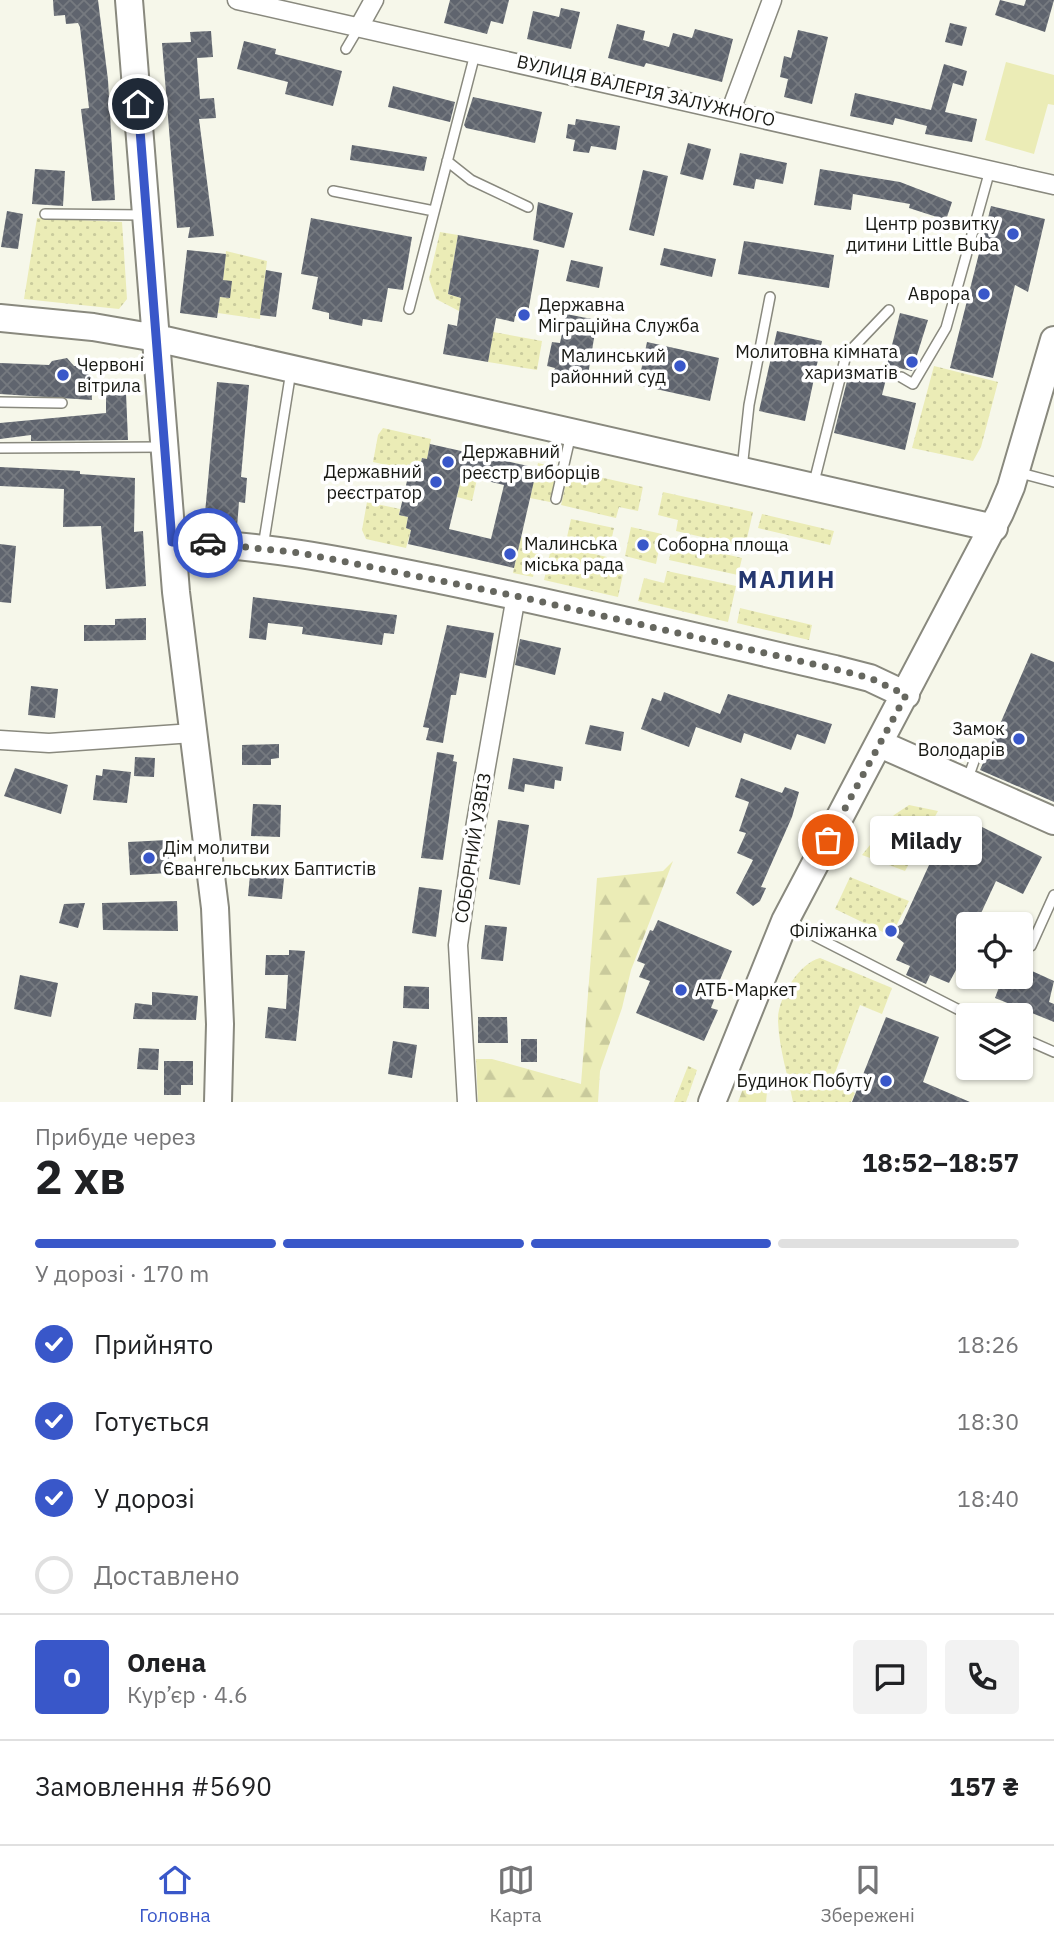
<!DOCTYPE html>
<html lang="uk">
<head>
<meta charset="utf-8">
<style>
  :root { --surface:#fff; --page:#f2f2f2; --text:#202124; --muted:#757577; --line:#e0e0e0; --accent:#3957c9 }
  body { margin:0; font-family:"IBM Plex Sans",sans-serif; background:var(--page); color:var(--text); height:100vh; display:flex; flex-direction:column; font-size:26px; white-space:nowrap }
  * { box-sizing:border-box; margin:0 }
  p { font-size:23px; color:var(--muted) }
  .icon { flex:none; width:38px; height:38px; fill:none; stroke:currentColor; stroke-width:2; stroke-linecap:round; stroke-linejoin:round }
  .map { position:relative; height:1102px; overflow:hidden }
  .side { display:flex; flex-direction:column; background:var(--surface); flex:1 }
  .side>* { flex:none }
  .fabs { position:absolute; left:956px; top:912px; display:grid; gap:14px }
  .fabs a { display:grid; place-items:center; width:77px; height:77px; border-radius:7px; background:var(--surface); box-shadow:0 2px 5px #0004; font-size:35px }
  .pin { position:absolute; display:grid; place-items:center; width:60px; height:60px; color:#fff; margin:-30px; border:4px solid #fff; border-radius:50%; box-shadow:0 2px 7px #0007 }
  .courier { position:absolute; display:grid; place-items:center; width:70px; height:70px; margin:-35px; border:5px solid #3957c9; border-radius:50%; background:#fff; color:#222; box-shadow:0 2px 9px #0007 }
  .bubble { position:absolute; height:49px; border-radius:7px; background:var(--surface); box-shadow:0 2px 5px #0004; font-size:23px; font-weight:700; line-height:49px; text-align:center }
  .head em { font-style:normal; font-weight:700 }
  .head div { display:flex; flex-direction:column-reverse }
  .head { display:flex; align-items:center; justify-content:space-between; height:119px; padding:0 35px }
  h1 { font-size:46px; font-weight:700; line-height:52px }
  .bar { display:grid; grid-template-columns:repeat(4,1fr); gap:10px 7px; align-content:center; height:84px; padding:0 35px }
  .bar i { height:9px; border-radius:5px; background:var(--line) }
  .bar .selected { background:var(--accent) }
  .bar p { grid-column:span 4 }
  .line { display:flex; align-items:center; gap:18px; padding:0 35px; border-top:2px solid var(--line) }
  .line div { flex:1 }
  .round { display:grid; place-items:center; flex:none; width:74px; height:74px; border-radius:7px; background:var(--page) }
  ol { padding:0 35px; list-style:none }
  li { display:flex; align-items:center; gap:21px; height:77px }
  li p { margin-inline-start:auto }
  li .icon { padding:7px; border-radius:50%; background:var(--accent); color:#fff; stroke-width:4 }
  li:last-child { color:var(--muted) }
  li i { width:38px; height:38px; border:4px solid var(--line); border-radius:50% }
  .tab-bar { display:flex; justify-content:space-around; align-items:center; height:98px; border-top:2px solid var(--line); background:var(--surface); font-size:19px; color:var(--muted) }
  .tab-bar a { display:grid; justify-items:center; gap:4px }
  .tab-bar .selected { color:var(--accent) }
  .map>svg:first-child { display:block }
  .grass { fill:url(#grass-dots) }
  .forest { fill:url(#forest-firs) }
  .green { fill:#ebecb6 }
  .building { fill:url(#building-cross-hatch); fill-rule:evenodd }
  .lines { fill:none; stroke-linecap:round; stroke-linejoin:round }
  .lane-casing { stroke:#89897e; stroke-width:12 }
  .street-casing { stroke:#89897e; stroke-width:21 }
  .secondary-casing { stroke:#89897e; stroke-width:30 }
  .lane { stroke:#fff; stroke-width:9 }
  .street { stroke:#fff; stroke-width:18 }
  .secondary { stroke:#fff; stroke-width:26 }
  .done { stroke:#66675f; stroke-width:7; stroke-dasharray:0 12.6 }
  .route { stroke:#3957c9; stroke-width:9 }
  .poi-dot { fill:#3957c9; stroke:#fff; stroke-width:2.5 }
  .labels { text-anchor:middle; stroke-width:7; stroke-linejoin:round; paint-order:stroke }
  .street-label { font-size:18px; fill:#181914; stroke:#fff }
  .poi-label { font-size:18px; fill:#181914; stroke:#fff; text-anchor:end }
  .district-label { font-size:24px; font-weight:bold; letter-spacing:2px; fill:#25376f; stroke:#fff }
</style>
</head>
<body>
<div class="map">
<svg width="1054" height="1102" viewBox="0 0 1054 1102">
  <defs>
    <pattern id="grass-dots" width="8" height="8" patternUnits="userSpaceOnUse" patternTransform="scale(1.75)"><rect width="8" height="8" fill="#ebecb6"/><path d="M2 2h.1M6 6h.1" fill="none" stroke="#c9ca9c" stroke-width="1.8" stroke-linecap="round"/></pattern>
    <pattern id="forest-firs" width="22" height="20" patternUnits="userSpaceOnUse" patternTransform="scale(1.75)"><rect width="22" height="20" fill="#ebecb6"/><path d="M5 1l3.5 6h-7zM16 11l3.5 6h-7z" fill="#c9ca9c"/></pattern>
    <pattern id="building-cross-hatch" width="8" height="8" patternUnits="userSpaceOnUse" patternTransform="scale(1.75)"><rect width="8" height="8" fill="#5f646e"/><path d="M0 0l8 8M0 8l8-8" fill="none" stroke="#767a80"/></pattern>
  </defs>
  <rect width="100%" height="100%" fill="#f6f7ea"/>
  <path class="grass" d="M37,218L122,222L127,299L119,309L24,299Z
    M440,232L458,235L448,294L461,298L459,311L436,299L429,279Z
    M226,251L267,261L260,319L218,313L220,297L230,298L223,280Z
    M493,332L542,341L537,370L488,362Z
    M934,366L998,382L981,447L973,461L912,448Z
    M383,428L431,439L427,459L422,458L420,466L411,464L409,470L373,462L378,435Z
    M538,463L558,468L550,502L530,498Z
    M569,470L643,487L638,511L619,507L616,518L561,505Z
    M462,475L477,479L472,501L457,497Z
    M663,492L753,512L745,547L676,531L678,520L658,515Z
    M367,502L400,509L399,515L408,517L406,528L411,530L406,548L366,539L362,530Z
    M762,514L834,531L830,545L758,528Z
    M571,519L614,528L610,546L567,537Z
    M631,527L662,534L656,564L625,556Z
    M521,537L541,542L533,577L513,573Z
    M673,542L742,558L738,575L669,560Z
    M552,544L607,557L605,569L623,574L618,597L544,580Z
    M667,571L736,586L728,622L638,601L644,578L664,583Z
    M740,608L812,625L809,640L737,623Z
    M909,805L938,811L905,871L862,855L894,815Z
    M850,877L909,901L895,928L891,926L887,934L835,909Z
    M820,958L892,988L882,1014L860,1005L832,1081L855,1093L851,1102H793C788,1076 779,1048 778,1021C777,999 799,963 820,958Z
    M688,1066L697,1070L686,1102H674Z"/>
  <path class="forest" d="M673,861L631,970L622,1008L600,1071L598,1102H478L476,1059H492L581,1084L597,878L663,871Z
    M746,1081L767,1092L766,1102H738Z"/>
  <path class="green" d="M1006,62L1054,75V105L1048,104L1034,154L985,140Z"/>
  <path class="building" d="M53,0H98L108,80L115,200L92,201L81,109L89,108L80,27L78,23L66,24L65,15L54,16Z
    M450,0H509L503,24L491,21L487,34L444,23Z
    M1000,0L1024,6L1026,0H1054L1045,32L995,15Z
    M561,8L580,12L571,49L527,39L533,11L559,17Z
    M950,23L967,27L962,46L945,42Z
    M617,24L645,31L643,40L669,47L673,33L692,38L695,29L733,39L722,82L646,63L644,67L608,58Z
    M798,30L828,37L812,104L784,97L788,79L780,77L784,56L791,58Z
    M211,31L213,57L197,58L200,99L214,98L216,118L199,119L214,236L188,238L190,227L177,228L162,43L191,42L190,32Z
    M244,41L276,49L275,54L342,71L333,106L285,94L288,82L237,69Z
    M944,64L967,71L963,86L953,83L945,112L977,119L972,142L925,134L927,126L895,118L893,125L850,116L855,93L931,110Z
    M393,86L455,102L450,122L388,107Z
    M473,97L542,112L535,143L466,128L464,125Z
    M576,119L620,126L616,150L591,146L589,153L573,151L575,140L566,138L568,124L575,125Z
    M688,143L711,149L703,180L680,174Z
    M352,145L427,157L424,171L350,160Z
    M740,153L787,163L783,184L756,179L754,189L733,185Z
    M35,169L65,171L63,206L32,204Z
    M820,169L900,182L952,202L946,220L909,208L910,204L853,194L851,210L814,205Z
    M643,170L668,176L654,236L629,230Z
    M538,202L573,213L564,248L533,240Z
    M991,206L1045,219L1028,292L1015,285L993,378L950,368Z
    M7,211L23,214L18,249L1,247Z
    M311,218L412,237L403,290L388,288L382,322L363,319L362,326L329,319V313L312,309L318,277L301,274Z
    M458,235L539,250L527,318L515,316L514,322L496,318L488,362L443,354L448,324L457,326L461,298L448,294Z
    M744,241L834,255L829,288L738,274Z
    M664,248L716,259L712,277L660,265Z
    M187,250L226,254L223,280L232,281L230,298L220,297L217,318L180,313Z
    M571,260L603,267L599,288L566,281Z
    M266,270L282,273L276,317L260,315Z
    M900,313L928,320L912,371L887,365Z
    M566,314L597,320L587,381L553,374L555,368L547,366L552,342L560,343Z
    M777,331L822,341L805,421L759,411Z
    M647,342L719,358L710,401L638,385Z
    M67,358L74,366H82L91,378L92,400L0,394V363L49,365L52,361Z
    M852,371L886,379L882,395L916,403L905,450L834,433L847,381L850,382Z
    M217,382L249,385L241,477L247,478L245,503L239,502L237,527L204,524Z
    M126,393L128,440L31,441V435L0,439V423L106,413V394Z
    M430,444L537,468L514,568L408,544L411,530L406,528L408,517L399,515L411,464L420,466L422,458L427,459ZM462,475L504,485L491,539L449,529Z
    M0,467L80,471V474L135,478L134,532L143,531L146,586L106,589L101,526L63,527L64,489L0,486Z
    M0,544L16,546L11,603L0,602Z
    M253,597L397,615L394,634L384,633L382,645L302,634L303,627L268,623L266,640L249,638Z
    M146,618V640L84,641V625H115V619Z
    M447,625L494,633L486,678L460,673L456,695H451L443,743L426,740L429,728L423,727Z
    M520,639L561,648L555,675L515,665Z
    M1031,653L1054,662V802L980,770Z
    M31,686L58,689L55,718L28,715Z
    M664,692L720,714L728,694L832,724L825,744L797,734L791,750L744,733L741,743L696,727L689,747L641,729L652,698L661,701Z
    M590,725L624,732L621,751L585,744Z
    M279,744V758L271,759V765H242V745Z
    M437,752L454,755L453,761L457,762L443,860L421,858Z
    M135,757L155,758L154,777L134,776Z
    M513,758L563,767L561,781L555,780L554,789L525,784L524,792L508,789Z
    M15,768L68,785L61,814L4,796Z
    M103,769L131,772L127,803L93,800L96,775L102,776Z
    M741,778L782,793L785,787L799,792L792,817L761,887L766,888L760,901L753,906L736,893L753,860L737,853L746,833L739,831L749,802L735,797Z
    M253,804L281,805L280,837L251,836Z
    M498,820L529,825L520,885L489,879Z
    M982,827L1042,857L1023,894L996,881L976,924H968V942L963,954L968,956V975L956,970L949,983L930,975L926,984L906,975L910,966L896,960L904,943L889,931L902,924L935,852L963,865Z
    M168,840L170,873L130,875L128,842Z
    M250,875L284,878L282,899L248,896Z
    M419,887L442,890L436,937L412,933Z
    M177,901L178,931L103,930L102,903Z
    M85,903L78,928L59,923L64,904Z
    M658,920L732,951L712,999L714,1000L711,1008L718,1010L704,1041L636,1013L650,981L639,977L645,964L637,961L650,930L653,931Z
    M485,925L507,927L503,961L481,959Z
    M289,950L305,951L296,1041L265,1038L268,1007L286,1009L288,975H265L266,955H289Z
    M1032,971L1054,981L1049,1002L1054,1004V1022L995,998L999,987L974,977L1029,976Z
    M20,975L58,983L51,1017L14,1009Z
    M404,986L429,987V1009L403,1008Z
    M152,992L198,996L196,1020L133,1019L135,1003L152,1005Z
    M478,1017H507L508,1043H478Z
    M886,1017L939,1037L923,1082L970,1102H852Z
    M521,1039H537V1062H521Z
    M393,1041L417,1045L412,1078L388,1074Z
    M139,1048L159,1049L158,1070L137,1069Z
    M164,1061H193V1085H181V1095H164Z"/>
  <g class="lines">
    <defs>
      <path id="lane" d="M346,49L359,27
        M447,161L471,180L528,207
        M333,191L434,211
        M45,214L145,215
        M409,309L475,54
        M901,377L913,384L946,328L990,170
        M0,402L62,403
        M0,448L162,447
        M742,469L749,405L770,297
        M1017,472L1054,482
        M813,486L846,355L889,310
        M556,499L571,434
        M263,547L291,371
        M967,781L978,750
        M787,922L969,1015
        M1031,946L1054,895
        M1020,1037L1054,1052"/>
      <path id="street" d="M237,0L1054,185
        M359,27L374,0
        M731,110L772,0
        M0,740L49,743L193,733
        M467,1102L458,945L471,851L516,596"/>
      <path id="secondary" d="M129,0L176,592L215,908L220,1024L218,1102
        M0,318L93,327L156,338L994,528
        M172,542C265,544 354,563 445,581C576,608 705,639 835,669L870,678L906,695
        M880,744L1054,821
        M712,1102L785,921L1000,513L1011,487L1054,340"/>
    </defs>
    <use href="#lane" class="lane-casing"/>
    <use href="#street" class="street-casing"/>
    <use href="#secondary" class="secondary-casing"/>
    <use href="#lane" class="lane"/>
    <use href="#street" class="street"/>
    <use href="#secondary" class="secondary"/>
  </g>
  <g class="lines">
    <path class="done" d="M208,543L301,553L516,596L835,669L870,678L906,695L828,840"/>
    <path class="route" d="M138,104L172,542L208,543"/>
  </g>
  <g class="poi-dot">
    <circle cx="1013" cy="234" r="7"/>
    <circle cx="984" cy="294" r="7"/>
    <circle cx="524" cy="315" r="7"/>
    <circle cx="912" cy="362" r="7"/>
    <circle cx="680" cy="366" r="7"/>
    <circle cx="63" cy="375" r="7"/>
    <circle cx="448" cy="462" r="7"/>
    <circle cx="436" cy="482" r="7"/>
    <circle cx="643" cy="545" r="7"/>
    <circle cx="510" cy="554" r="7"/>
    <circle cx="1019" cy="739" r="7"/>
    <circle cx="149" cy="858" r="7"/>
    <circle cx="891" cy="931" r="7"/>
    <circle cx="681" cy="990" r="7"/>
    <circle cx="886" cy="1081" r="7"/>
  </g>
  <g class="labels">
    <g class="street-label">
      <text transform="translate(646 91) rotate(13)" y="6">ВУЛИЦЯ ВАЛЕРІЯ ЗАЛУЖНОГО</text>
      <text transform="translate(473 848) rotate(-81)" y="6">СОБОРНИЙ УЗВІЗ</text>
    </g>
    <g class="poi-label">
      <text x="999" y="230">Центр розвитку<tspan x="999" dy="21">дитини Little Buba</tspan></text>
      <text x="970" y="300">Аврора</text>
      <text x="538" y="311" text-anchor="start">Державна<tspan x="538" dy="21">Міграційна Служба</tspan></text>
      <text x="898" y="358">Молитовна кімната<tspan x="898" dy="21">харизматів</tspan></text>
      <text x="666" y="362">Малинський<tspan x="666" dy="21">районний суд</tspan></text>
      <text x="77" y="371" text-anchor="start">Червоні<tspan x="77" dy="21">вітрила</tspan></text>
      <text x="462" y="458" text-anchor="start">Державний<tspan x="462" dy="21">реєстр виборців</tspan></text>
      <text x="422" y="478">Державний<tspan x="422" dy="21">реєстратор</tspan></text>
      <text x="524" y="550" text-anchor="start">Малинська<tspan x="524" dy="21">міська рада</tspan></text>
      <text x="657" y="551" text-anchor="start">Соборна площа</text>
      <text x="1005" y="735">Замок<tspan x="1005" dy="21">Володарів</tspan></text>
      <text x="163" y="854" text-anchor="start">Дім молитви<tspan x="163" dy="21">Євангельських Баптистів</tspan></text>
      <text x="877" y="937">Філіжанка</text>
      <text x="695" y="996" text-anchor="start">АТБ-Маркет</text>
      <text x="872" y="1087">Будинок Побуту</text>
    </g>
    <g class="district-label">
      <text x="787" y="588">МАЛИН</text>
    </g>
  </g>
</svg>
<div class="fabs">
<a><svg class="icon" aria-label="locate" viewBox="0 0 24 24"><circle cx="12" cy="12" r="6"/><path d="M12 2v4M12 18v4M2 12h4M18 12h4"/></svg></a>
<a><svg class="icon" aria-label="layers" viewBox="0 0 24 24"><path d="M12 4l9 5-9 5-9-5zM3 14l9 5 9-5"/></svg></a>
</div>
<div class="pin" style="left:828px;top:840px;background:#ea580c"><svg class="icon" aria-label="bag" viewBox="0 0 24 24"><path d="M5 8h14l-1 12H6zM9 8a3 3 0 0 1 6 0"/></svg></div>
<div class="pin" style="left:138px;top:104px;background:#1f2937"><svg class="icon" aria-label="home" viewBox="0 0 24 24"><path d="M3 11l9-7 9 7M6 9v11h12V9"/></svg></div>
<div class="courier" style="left:208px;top:543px"><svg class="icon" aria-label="car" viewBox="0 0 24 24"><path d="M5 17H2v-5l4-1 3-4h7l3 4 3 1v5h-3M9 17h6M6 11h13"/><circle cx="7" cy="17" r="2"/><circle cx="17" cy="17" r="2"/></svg></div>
<div class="bubble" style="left:870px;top:816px;width:112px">Milady</div>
</div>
<section class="side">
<div class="head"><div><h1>2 хв</h1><p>Прибуде через</p></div><em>18:52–18:57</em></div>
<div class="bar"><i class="selected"></i><i class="selected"></i><i class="selected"></i><i></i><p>У дорозі · 170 m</p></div>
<ol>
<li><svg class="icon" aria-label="check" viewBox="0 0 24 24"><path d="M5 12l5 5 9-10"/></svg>Прийнято<p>18:26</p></li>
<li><svg class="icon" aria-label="check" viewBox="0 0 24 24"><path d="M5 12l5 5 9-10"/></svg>Готується<p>18:30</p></li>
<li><svg class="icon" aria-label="check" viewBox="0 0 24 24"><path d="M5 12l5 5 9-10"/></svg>У дорозі<p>18:40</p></li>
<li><i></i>Доставлено</li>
</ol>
<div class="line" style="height:126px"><b class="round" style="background:var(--accent);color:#fff">О</b><div><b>Олена</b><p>Кур’єр · 4.6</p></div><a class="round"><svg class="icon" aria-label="chat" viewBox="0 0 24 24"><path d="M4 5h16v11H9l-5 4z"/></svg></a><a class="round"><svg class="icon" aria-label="phone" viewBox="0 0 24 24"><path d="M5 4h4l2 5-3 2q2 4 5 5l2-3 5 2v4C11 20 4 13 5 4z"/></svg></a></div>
<div class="line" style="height:91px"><div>Замовлення #5690</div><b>157 ₴</b></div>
</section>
<nav class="tab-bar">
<a class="selected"><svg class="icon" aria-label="home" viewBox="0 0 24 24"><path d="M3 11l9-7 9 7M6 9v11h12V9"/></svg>Головна</a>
<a><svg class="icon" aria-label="map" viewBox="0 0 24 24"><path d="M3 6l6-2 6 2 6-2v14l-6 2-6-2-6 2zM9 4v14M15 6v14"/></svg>Карта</a>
<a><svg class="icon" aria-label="saved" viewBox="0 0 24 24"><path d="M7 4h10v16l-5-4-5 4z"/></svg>Збережені</a>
</nav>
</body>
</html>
